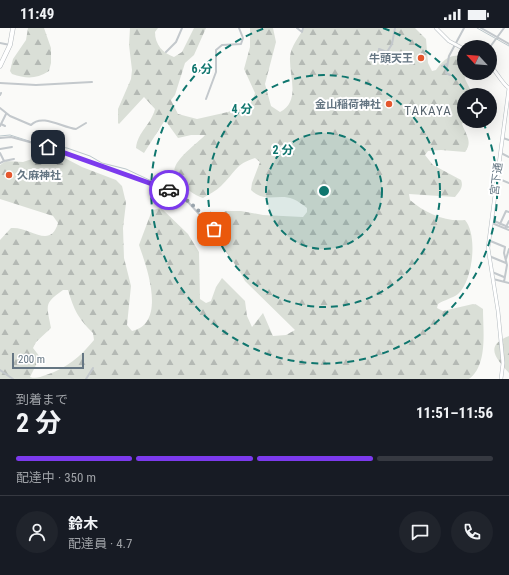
<!DOCTYPE html>
<html lang="ja">
<head>
<meta charset="utf-8">
<style>
  :root { --surface:#171b24; --page:#20242c; --text:#f1f3f6; --muted:#9ea1a6; --line:#363941; --accent:#7c3aed }
  body { margin:0; font-family:"Roboto Condensed","Noto Sans JP",sans-serif; background:var(--page); color:var(--text); height:100vh; display:flex; flex-direction:column; font-size:15px; white-space:nowrap }
  * { box-sizing:border-box; margin:0 }
  p { font-size:13px; color:var(--muted) }
  .icon { flex:none; width:22px; height:22px; fill:none; stroke:currentColor; stroke-width:2; stroke-linecap:round; stroke-linejoin:round }
  .map { position:relative; height:351px; overflow:hidden }
  .details { display:flex; flex-direction:column; background:var(--surface); flex:1 }
  .details>* { flex:none }
  .needle { width:26px; rotate:296deg }
  .buttons { position:absolute; left:457px; top:12px; display:grid; gap:8px }
  .buttons a { display:grid; place-items:center; width:40px; height:40px; border-radius:50%; background:var(--surface); box-shadow:0 4px 16px #0002; font-size:20px }
  .scale { position:absolute; left:12px; bottom:10px; width:72px; box-sizing:border-box; padding-left:4px; border:2px solid #657683; border-top:0; font-size:11px; line-height:14px; white-space:nowrap; color:#657683; -webkit-text-stroke:3px #fff; paint-order:stroke }
  .pin { position:absolute; display:grid; place-items:center; width:34px; height:34px; color:#fff; margin:-17px; border-radius:8px; box-shadow:0 2px 6px #0006 }
  .courier { position:absolute; display:grid; place-items:center; width:40px; height:40px; margin:-20px; border:3px solid #7c3aed; border-radius:50%; background:#fff; color:#222; box-shadow:0 1px 5px #0007 }
  .summary em { font-style:normal; font-weight:700 }
  .summary div { display:flex; flex-direction:column-reverse }
  .summary { display:flex; align-items:center; justify-content:space-between; height:68px; padding:0 16px }
  h1 { font-size:26px; font-weight:700; line-height:30px }
  .bar { display:grid; grid-template-columns:repeat(4,1fr); gap:6px 4px; align-content:center; height:48px; padding:0 16px }
  .bar i { height:5px; border-radius:3px; background:var(--line) }
  .bar .current { background:var(--accent) }
  .bar p { grid-column:span 4 }
  .line { display:flex; align-items:center; gap:10px; padding:0 16px; border-top:1px solid var(--line) }
  .line div { flex:1 }
  .round { display:grid; place-items:center; flex:none; width:42px; height:42px; border-radius:21px; background:var(--page) }
  .status { display:flex; justify-content:space-between; align-items:center; height:28px; padding:0 20px; background:var(--surface); direction:ltr }
  .status svg { height:11px; fill:currentColor }
  .map>svg:first-child { display:block }
  .forest { fill:url(#forest-firs); fill-rule:evenodd }
  .lines { fill:none; stroke-linecap:round; stroke-linejoin:round }
  .stream { stroke:#bbc7cb; stroke-width:1 }
  .secondary-casing { stroke:#b3babf; stroke-width:4 }
  .highway-casing { stroke:#b4b9bd; stroke-width:5 }
  .street { stroke:#c3c8cc; stroke-width:2 }
  .secondary { stroke:#fff; stroke-width:3 }
  .highway { stroke:#fff; stroke-width:4 }
  .done { stroke:#99a4ac; stroke-width:4; stroke-dasharray:0 7.2 }
  .route { stroke:#7c3aed; stroke-width:5 }
  .ring { fill:none; stroke:#0f766e; stroke-width:2; stroke-dasharray:7 5 }
  .poi-dot { fill:#e4572e; stroke:#fff; stroke-width:1.5 }
  .labels { text-anchor:middle; stroke-width:4; stroke-linejoin:round; paint-order:stroke }
  .poi-label { font-size:11px; font-weight:bold; fill:#657683; stroke:#fff; text-anchor:end }
  .street-label { font-size:11px; fill:#657683; stroke:#fff }
  .quarter-label { font-size:13px; letter-spacing:1px; fill:#57646e; stroke:#fff }
  .centre { fill:#0f766e; stroke:#fff; stroke-width:2 }
  .ring-label { font-size:12px; text-anchor:middle; font-weight:bold; fill:#0f766e; stroke:#fff; stroke-width:4; stroke-linejoin:round; paint-order:stroke }
</style>
</head>
<body>
<div class="status"><b>11:49</b><svg viewBox="0 0 49 12"><path d="M0 12V9h3v3zM5 12V6h3v6zM10 12V3h3v9zM15 12V0h3v12zM26 1h20v11H26zM47 4h2v5h-2z"/></svg></div>
<div class="map">
<svg width="509" height="351" viewBox="0 0 509 351">
  <defs>
    <pattern id="forest-firs" width="22" height="20" patternUnits="userSpaceOnUse"><rect width="22" height="20" fill="#dadfd7"/><path d="M5 1l3.5 6h-7zM16 11l3.5 6h-7z" fill="#b4b9b4"/></pattern>
  </defs>
  <rect width="100%" height="100%" fill="#fafaf8"/>
  <path class="forest" d="M28,0H44L51,20V35L49,43C36,51 27,51 12,46L10,43L13,31L26,12Z
    M130,0H158L155,4C155,17 163,25 174,29L182,24L194,0H206L194,27L185,35L175,67L171,72L178,86L197,91L228,84L248,76L253,72L255,65L244,41L250,19V0H273L276,14L265,56L271,78L280,84C301,73 289,48 290,29C291,18 299,9 304,0H415L426,11L428,35L432,43L436,42C443,32 451,25 463,29L464,45H466L465,51L473,67H464V93L462,96C466,107 473,114 465,124L441,122L428,123L425,127L433,137L461,152C464,159 459,164 455,169L409,166L410,172C425,185 445,194 465,192C478,207 473,253 458,266C453,270 444,272 438,276L437,280L443,283L473,276L477,277L483,281C483,303 488,337 469,351H0V212L11,200C30,198 50,222 58,195L53,188L0,171V137L6,133L23,134L47,126L59,127L82,139L116,152L122,158L126,175L123,200L124,230L131,258L127,297L132,303C167,295 147,240 139,217L151,185L153,182L161,180L188,206L199,224L200,271L206,275L211,273L216,259L222,250L245,273L247,288L252,299L263,285L273,308L286,307L295,302L245,253C235,233 219,217 208,197L212,190L226,183H241L263,187L303,189L307,184V180C303,177 298,173 293,171C278,165 266,176 251,162L252,155L260,134L255,130C235,136 235,145 221,158C216,163 209,166 203,170C194,167 186,161 181,153C179,151 176,148 175,146C170,134 197,116 205,107H191L178,110L165,92L144,125L136,120C138,103 151,97 155,81L144,69L119,96L118,95V81L131,51L132,42L129,17ZM63,262H68C74,282 78,290 93,305L94,312C80,329 67,340 46,347C40,349 36,351 30,349L40,329L33,320L36,314L51,300C47,277 43,276 63,262Z
    M509,308V345C497,331 483,318 509,308Z"/>
  <g class="lines">
    <path class="stream" d="M477,0L509,18
      M0,108L10,107L32,114
      M41,116L67,120L90,128L102,135L126,141L158,156"/>
    <defs>
      <path id="secondary" d="M436,0L449,13L464,21
        M490,37C495,42 504,58 509,60
        M501,351L503,335L498,283L488,220L509,60"/>
      <path id="highway" d="M0,38L10,17L13,0"/>
    </defs>
    <use href="#secondary" class="secondary-casing"/>
    <use href="#highway" class="highway-casing"/>
    <path class="street" d="M297,0L302,4L303,0
      M481,0L509,16
      M0,15L10,17
      M490,19L504,0
      M166,24L176,14L182,0
      M380,27L379,21L387,24L392,16L395,0
      M442,38L447,36
      M450,47L446,45L449,28L464,0
      M0,55L36,57L92,54
      M0,67L1,65
      M206,71L216,44V22L222,17L241,16L243,10L239,0
      M0,80L10,88L31,97C42,85 63,100 76,101L86,95
      M1,96L5,98
      M0,98L6,86
      M0,110L11,109L48,119L100,138L130,147L151,157L171,163L188,174L213,201
      M503,110L509,112
      M0,121L12,119
      M0,125L4,133L0,135
      M501,125L509,129
      M4,133L14,131
      M497,150L509,155
      M492,192L508,199
      M492,195L509,202
      M500,196L506,183L509,184
      M506,199L509,193
      M488,212L505,219L504,225L507,237L504,254
      M489,228L506,235
      M506,231L509,221
      M492,244L504,249
      M493,251L509,255
      M0,342L13,351
      M86,351L93,340"/>
    <use href="#secondary" class="secondary"/>
    <use href="#highway" class="highway"/>
  </g>
  <g class="lines">
    <path class="done" d="M169,162C186,168 204,187 214,201"/>
    <path class="route" d="M48,119L169,162"/>
  </g>
  <circle cx="324" cy="163" r="58" fill="#0f766e" fill-opacity=".12"/>
  <g class="ring">
    <circle cx="324" cy="163" r="58"/>
    <circle cx="324" cy="163" r="116"/>
    <path d="M383 0A173 173 0 0 1 467 66M483 94A173 173 0 1 1 265 0"/>
  </g>
  <g class="poi-dot">
    <circle cx="421" cy="30" r="4"/>
    <circle cx="389" cy="76" r="4"/>
    <circle cx="9" cy="147" r="4"/>
  </g>
  <g class="labels">
    <g class="poi-label">
      <text x="413" y="34">牛頭天王</text>
      <text x="381" y="80">金山稲荷神社</text>
      <text x="17" y="151" text-anchor="start">久麻神社</text>
    </g>
    <g class="street-label">
      <text transform="translate(496 151) rotate(-83)" y="4">宮下通</text>
    </g>
    <g class="quarter-label">
      <text x="428" y="87">TAKAYA</text>
    </g>
  </g>
  <circle cx="324" cy="163" r="6" class="centre"/>
  <g class="ring-label">
    <text x="202" y="45">6 分</text>
    <text x="242" y="85">4 分</text>
    <text x="283" y="126">2 分</text>
  </g>
</svg>
<div class="buttons">
<a><svg class="needle" viewBox="-14 -14 28 28"><path d="M0-13l5 13h-10z" fill="#e53935"/><path d="M0 13l5-13h-10z" fill="#9ea1a6"/></svg></a>
<a><svg class="icon" aria-label="locate" viewBox="0 0 24 24"><circle cx="12" cy="12" r="6"/><path d="M12 2v4M12 18v4M2 12h4M18 12h4"/></svg></a>
</div>
<div class="scale">200 m</div>
<div class="pin" style="left:214px;top:201px;background:#ea580c"><svg class="icon" aria-label="bag" viewBox="0 0 24 24"><path d="M5 8h14l-1 12H6zM9 8a3 3 0 0 1 6 0"/></svg></div>
<div class="pin" style="left:48px;top:119px;background:#1f2937"><svg class="icon" aria-label="home" viewBox="0 0 24 24"><path d="M3 11l9-7 9 7M6 9v11h12V9"/></svg></div>
<div class="courier" style="left:169px;top:162px"><svg class="icon" aria-label="car" viewBox="0 0 24 24"><path d="M5 17H2v-5l4-1 3-4h7l3 4 3 1v5h-3M9 17h6M6 11h13"/><circle cx="7" cy="17" r="2"/><circle cx="17" cy="17" r="2"/></svg></div>
</div>
<section class="details">
<div class="summary"><div><h1>2 分</h1><p>到着まで</p></div><em>11:51–11:56</em></div>
<div class="bar"><i class="current"></i><i class="current"></i><i class="current"></i><i></i><p>配達中 · 350 m</p></div>
<div class="line" style="height:72px"><a class="round"><svg class="icon" aria-label="person" viewBox="0 0 24 24"><circle cx="12" cy="8" r="4"/><path d="M4 21q1-7 8-7t8 7"/></svg></a><div><b>鈴木</b><p>配達員 · 4.7</p></div><a class="round"><svg class="icon" aria-label="chat" viewBox="0 0 24 24"><path d="M4 5h16v11H9l-5 4z"/></svg></a><a class="round"><svg class="icon" aria-label="phone" viewBox="0 0 24 24"><path d="M5 4h4l2 5-3 2q2 4 5 5l2-3 5 2v4C11 20 4 13 5 4z"/></svg></a></div>
</section>
</body>
</html>
